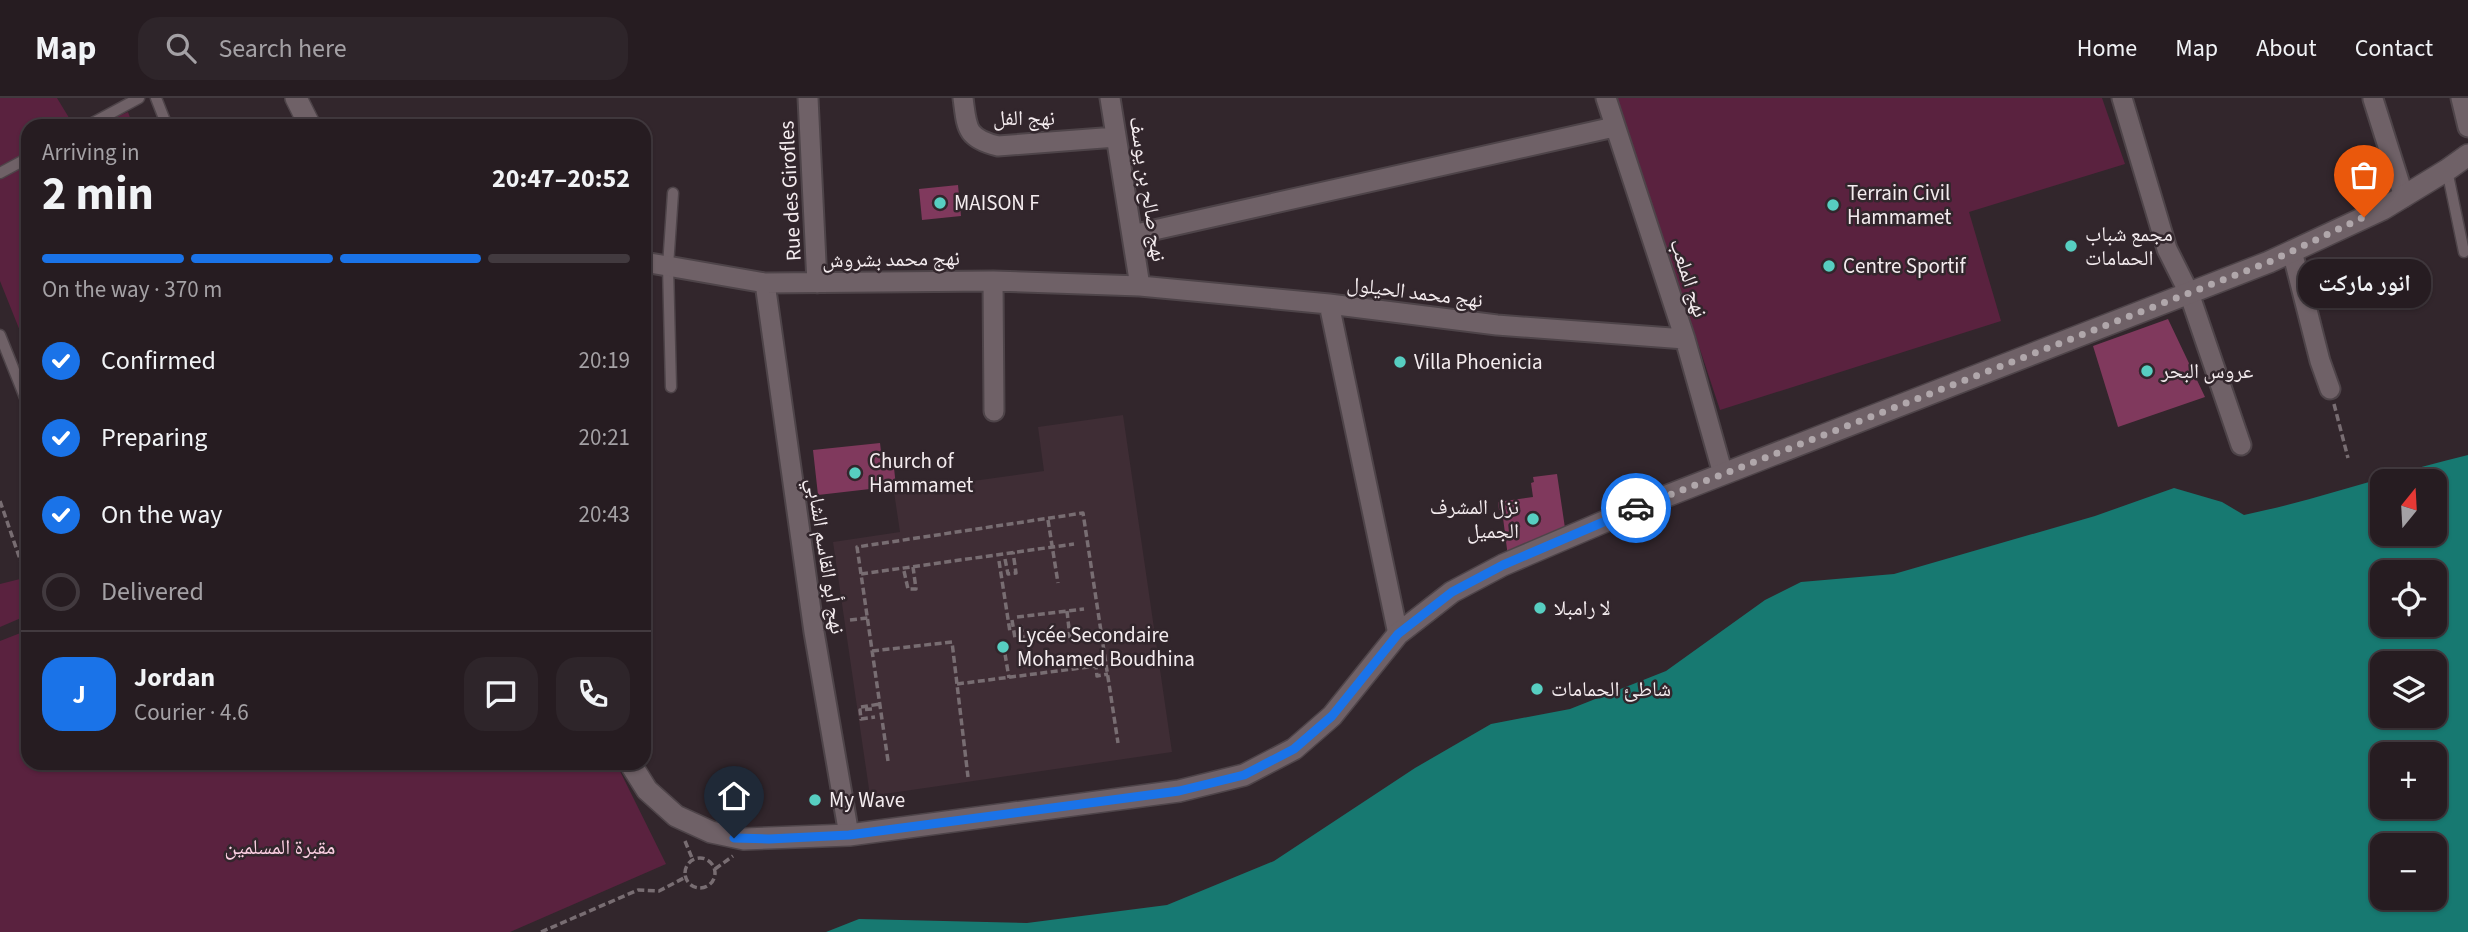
<!DOCTYPE html>
<html lang="en">
<head>
<meta charset="utf-8">
<style>
  :root { --surface:#261c21; --page:#2e252a; --text:#f1f3f6; --muted:#a4a1a5; --line:#423a3f; --accent:#1a73e8 }
  body { margin:0; font-family:"Source Sans 3","Noto Naskh Arabic",sans-serif; background:var(--page); color:var(--text); height:100vh; display:flex; flex-direction:column; font-size:26px; white-space:nowrap }
  * { box-sizing:border-box; margin:0 }
  p { font-size:23px; color:var(--muted) }
  .icon { flex:none; width:38px; height:38px; fill:none; stroke:currentColor; stroke-width:2; stroke-linecap:round; stroke-linejoin:round }
  .map { position:relative; flex:1; overflow:hidden }
  .side { position:absolute; left:21px; top:21px; width:630px; height:651px; display:flex; flex-direction:column; background:var(--surface); border-radius:21px; box-shadow:0 2px 5px #0004,0 0 0 2px var(--line) }
  .side>* { flex:none }
  .needle { width:46px; rotate:18deg }
  .tools { position:absolute; left:2370px; top:371px; display:grid; gap:14px }
  .tools a { display:grid; place-items:center; width:77px; height:77px; border-radius:14px; background:var(--surface); box-shadow:0 2px 5px #0004,0 0 0 2px var(--line); font-size:35px }
  .pin { position:absolute; display:grid; place-items:center; width:60px; height:60px; color:#fff; margin:-72px -30px; border-radius:50% 50% 50% 0; rotate:-45deg; box-shadow:0 0 7px #0007 }
  .pin .icon { rotate:45deg }
  .courier { position:absolute; display:grid; place-items:center; width:70px; height:70px; margin:-35px; border:5px solid #1a73e8; border-radius:50%; background:#fff; color:#222; box-shadow:0 2px 9px #0007 }
  .bubble { position:absolute; height:49px; border-radius:21px; background:var(--surface); box-shadow:0 2px 5px #0004,0 0 0 2px var(--line); font-size:23px; font-weight:700; line-height:49px; text-align:center }
  .overview em { font-style:normal; font-weight:700 }
  .overview div { display:flex; flex-direction:column-reverse }
  .overview { display:flex; align-items:center; justify-content:space-between; height:119px; padding:0 21px }
  h1 { font-size:46px; font-weight:700; line-height:52px }
  .bar { display:grid; grid-template-columns:repeat(4,1fr); gap:10px 7px; align-content:center; height:84px; padding:0 21px }
  .bar i { height:9px; border-radius:5px; background:var(--line) }
  .bar .current { background:var(--accent) }
  .bar p { grid-column:span 4 }
  .line { display:flex; align-items:center; gap:18px; padding:0 21px; border-top:2px solid var(--line) }
  .line div { flex:1 }
  .round { display:grid; place-items:center; flex:none; width:74px; height:74px; border-radius:21px; background:var(--page) }
  ol { padding:0 21px; list-style:none }
  li { display:flex; align-items:center; gap:21px; height:77px }
  li p { margin-inline-start:auto }
  li .icon { padding:7px; border-radius:50%; background:var(--accent); color:#fff; stroke-width:4 }
  li:last-child { color:var(--muted) }
  li i { width:38px; height:38px; border:4px solid var(--line); border-radius:50% }
  header { display:flex; align-items:center; gap:42px; box-sizing:border-box; height:98px; padding:0 35px; background:var(--surface); border-bottom:2px solid var(--line) }
  header strong { font-size:33px }
  nav { display:flex; gap:38px; margin-inline-start:auto; font-size:24px }
  .search { width:490px; height:63px; background:var(--page); display:flex; align-items:center; gap:18px; box-sizing:border-box; padding:0 24px; border-radius:21px; color:var(--muted); font-size:26px }
  .map>svg:first-child { display:block }
  .built { fill:#3f2d35 }
  .green { fill:#5a223f }
  .water { fill:#177971; fill-rule:evenodd }
  .building { fill:#80395d }
  .lines { fill:none; stroke-linecap:round; stroke-linejoin:round }
  .lane-casing { stroke:#4e4449; stroke-width:13 }
  .street-casing { stroke:#4e4449; stroke-width:23 }
  .secondary-casing { stroke:#4e4449; stroke-width:24 }
  .path { stroke:#786d72; stroke-width:3.5; stroke-dasharray:7 3.5; stroke-linecap:butt }
  .lane { stroke:#6f6167; stroke-width:10 }
  .street { stroke:#6f6167; stroke-width:19 }
  .secondary { stroke:#6f6167; stroke-width:21 }
  .done { stroke:#b0a7ab; stroke-width:7; stroke-dasharray:0 12.6 }
  .route { stroke:#1a73e8; stroke-width:9 }
  .poi-dot { fill:#57cec1; stroke:#32262c; stroke-width:2.5 }
  .labels { text-anchor:middle; stroke-width:5; stroke-linejoin:round; paint-order:stroke }
  .street-label { font-size:21px; fill:#f4ecef; stroke:#32262c }
  .poi-label { font-size:21px; fill:#f4ecef; stroke:#32262c; text-anchor:start }
  .park-label { font-size:21px; fill:#fbcfe2; stroke:#32262c }
</style>
</head>
<body>
<header>
<strong>Map</strong>
<div class="search"><svg class="icon" aria-label="search" viewBox="0 0 24 24"><circle cx="10" cy="10" r="6"/><path d="M15 15l6 6"/></svg>Search here</div>
<nav><a>Home</a><a>Map</a><a>About</a><a>Contact</a></nav>
</header>
<div class="map">
<svg width="2468" height="834" viewBox="0 0 2468 834">
  <rect width="100%" height="100%" fill="#32262c"/>
  <path class="built" d="M1123,317L1172,654L870,698L833,444L900,434L894,394L1044,373L1038,329Z"/>
  <path class="green" d="M0,0H57L74,28H28V253L0,183Z
    M1617,0H2102L2125,66L1969,114L2001,223L1720,312Z
    M128,14L133,28H95Z
    M28,479V517L0,529V486Z
    M28,532V665H616L666,766L510,834H0V543Z"/>
  <path class="water" d="M2468,357V834H826L859,821L1027,825L1167,807L1274,763L1415,670L1491,626L1570,611L1666,573L1765,502L1801,484L1894,476L2095,418L2174,390L2222,404L2244,417C2320,401 2393,375 2468,357ZM2382,383H2434V436H2382ZM2382,474H2434V527H2382ZM2382,565H2434V618H2382ZM2382,656H2434V709H2382ZM2382,747H2434V800H2382Z"/>
  <path class="building" d="M958,87L961,118L922,122L919,91Z
    M2168,221L2205,299L2118,329L2093,248Z
    M880,345L882,362L893,361L896,388L818,397L813,352Z
    M1557,376L1565,430L1508,459L1502,412H1499L1498,404L1533,399L1531,385L1534,384L1533,379Z"/>
  <g class="lines">
    <defs>
      <path id="lane" d="M156,0L167,28
        M87,28L139,0
        M2447,72L2464,154
        M0,75L28,60
        M0,237L28,307
        M671,289L668,168L673,95"/>
      <path id="street" d="M808,0L817,185
        M963,0C967,29 965,40 998,48L1116,39
        M1110,0L1140,188
        M1606,0L1685,241L1723,376
        M2122,0L2167,151L2189,195L2241,347
        M2461,0L2468,29
        M2373,1L2404,99
        M1132,137L1614,29
        M2292,153L2320,263L2330,291
        M644,164L765,185L993,183L1140,188L1329,206L1497,227L1685,241
        M993,183L994,313
        M765,185L814,534L849,737
        M1329,206L1398,536"/>
      <path id="secondary" d="M296,0L310,28
        M630,665L647,692L676,718L711,734L744,741L849,737L1179,693L1244,677L1294,651L1332,618L1398,536L1452,494L1503,467L1641,408L2269,164L2383,111L2447,72L2468,57"/>
    </defs>
    <use href="#lane" class="lane-casing"/>
    <use href="#street" class="street-casing"/>
    <use href="#secondary" class="secondary-casing"/>
    <path class="path" d="M2334,306L2348,360
      M0,403L22,467L28,466
      M1048,422L1058,485
      M1005,461L1008,476L1016,475L1013,454
      M999,463L1010,534
      M904,473L908,491H916L913,469
      M861,476L857,449L1083,415L1118,645
      M1067,513L1070,540
      M1017,519L1084,511
      M850,522L868,520
      M1012,522L1015,540L1023,539L1020,524
      M872,553L952,544L968,679
      M1005,556L1009,580
      M957,586L1096,568L1097,578L1108,576
      M861,609L880,606
      M872,611L860,612L861,621L875,619
      M888,663L861,476L1074,446
      M685,743L692,760
      M685 775a15 15 0 1 1 30 0a15 15 0 1 1-30 0Z
      M715,771L733,758
      M541,834L638,792L659,793L684,780"/>
    <use href="#lane" class="lane"/>
    <use href="#street" class="street"/>
    <use href="#secondary" class="secondary"/>
  </g>
  <g class="lines">
    <path class="done" d="M1636,410L2269,164L2364,119"/>
    <path class="route" d="M734,740L769,741L849,737L1179,693L1244,677L1294,651L1332,618L1398,536L1452,494L1503,467L1636,410"/>
  </g>
  <g class="poi-dot">
    <circle cx="940" cy="105" r="7"/>
    <circle cx="1833" cy="107" r="7"/>
    <circle cx="2071" cy="148" r="7"/>
    <circle cx="1829" cy="168" r="7"/>
    <circle cx="1400" cy="264" r="7"/>
    <circle cx="2147" cy="273" r="7"/>
    <circle cx="855" cy="375" r="7"/>
    <circle cx="1533" cy="421" r="7"/>
    <circle cx="1540" cy="510" r="7"/>
    <circle cx="1003" cy="549" r="7"/>
    <circle cx="1537" cy="591" r="7"/>
    <circle cx="815" cy="702" r="7"/>
  </g>
  <g class="labels">
    <g class="street-label">
      <text x="1024" y="27">نهج الفل</text>
      <text transform="translate(1148 91) rotate(81)" y="7">نهج صالح بن يوسف</text>
      <text transform="translate(790 93) rotate(-93)" y="7">Rue des Girofles</text>
      <text transform="translate(891 161) rotate(-1)" y="7">نهج محمد بشروش</text>
      <text transform="translate(1689 180) rotate(72)" y="7">نهج الملعب</text>
      <text transform="translate(1415 194) rotate(7)" y="7">نهج محمد الحيلول</text>
      <text transform="translate(826 458) rotate(81)" y="7">نهج أبو القاسم الشابي</text>
    </g>
    <g class="poi-label">
      <text x="1847" y="102">Terrain Civil<tspan x="1847" dy="24">Hammamet</tspan></text>
      <text x="954" y="112">MAISON F</text>
      <text x="2085" y="143">مجمع شباب<tspan x="2085" dy="24">الحمامات</tspan></text>
      <text x="1843" y="175">Centre Sportif</text>
      <text x="1414" y="271">Villa Phoenicia</text>
      <text x="2161" y="280">عروس البحر</text>
      <text x="869" y="370">Church of<tspan x="869" dy="24">Hammamet</tspan></text>
      <text x="1519" y="416" text-anchor="end">نزل المشرف<tspan x="1519" dy="24">الجميل</tspan></text>
      <text x="1554" y="517">لا رامبلا</text>
      <text x="1017" y="544">Lycée Secondaire<tspan x="1017" dy="24">Mohamed Boudhina</tspan></text>
      <text x="1551" y="598">شاطئ الحمامات</text>
      <text x="829" y="709">My Wave</text>
    </g>
    <g class="park-label">
      <text x="280" y="756">مقبرة المسلمين</text>
    </g>
  </g>
</svg>
<div class="tools">
<a><svg class="needle" viewBox="-14 -14 28 28"><path d="M0-13l5 13h-10z" fill="#e53935"/><path d="M0 13l5-13h-10z" fill="#a4a1a5"/></svg></a>
<a><svg class="icon" aria-label="locate" viewBox="0 0 24 24"><circle cx="12" cy="12" r="6"/><path d="M12 2v4M12 18v4M2 12h4M18 12h4"/></svg></a>
<a><svg class="icon" aria-label="layers" viewBox="0 0 24 24"><path d="M12 4l9 5-9 5-9-5zM3 14l9 5 9-5"/></svg></a>
<a>+</a>
<a>−</a>
</div>
<div class="pin" style="left:2364px;top:119px;background:#ea580c"><svg class="icon" aria-label="bag" viewBox="0 0 24 24"><path d="M5 8h14l-1 12H6zM9 8a3 3 0 0 1 6 0"/></svg></div>
<div class="pin" style="left:734px;top:740px;background:#1f2937"><svg class="icon" aria-label="home" viewBox="0 0 24 24"><path d="M3 11l9-7 9 7M6 9v11h12V9"/></svg></div>
<div class="courier" style="left:1636px;top:410px"><svg class="icon" aria-label="car" viewBox="0 0 24 24"><path d="M5 17H2v-5l4-1 3-4h7l3 4 3 1v5h-3M9 17h6M6 11h13"/><circle cx="7" cy="17" r="2"/><circle cx="17" cy="17" r="2"/></svg></div>
<div class="bubble" style="left:2298px;top:161px;width:133px">انور ماركت</div>
<section class="side">
<div class="overview"><div><h1>2 min</h1><p>Arriving in</p></div><em>20:47–20:52</em></div>
<div class="bar"><i class="current"></i><i class="current"></i><i class="current"></i><i></i><p>On the way · 370 m</p></div>
<ol>
<li><svg class="icon" aria-label="check" viewBox="0 0 24 24"><path d="M5 12l5 5 9-10"/></svg>Confirmed<p>20:19</p></li>
<li><svg class="icon" aria-label="check" viewBox="0 0 24 24"><path d="M5 12l5 5 9-10"/></svg>Preparing<p>20:21</p></li>
<li><svg class="icon" aria-label="check" viewBox="0 0 24 24"><path d="M5 12l5 5 9-10"/></svg>On the way<p>20:43</p></li>
<li><i></i>Delivered</li>
</ol>
<div class="line" style="height:126px"><b class="round" style="background:var(--accent);color:#fff">J</b><div><b>Jordan</b><p>Courier · 4.6</p></div><a class="round"><svg class="icon" aria-label="chat" viewBox="0 0 24 24"><path d="M4 5h16v11H9l-5 4z"/></svg></a><a class="round"><svg class="icon" aria-label="phone" viewBox="0 0 24 24"><path d="M5 4h4l2 5-3 2q2 4 5 5l2-3 5 2v4C11 20 4 13 5 4z"/></svg></a></div>
</section>
</div>
</body>
</html>
